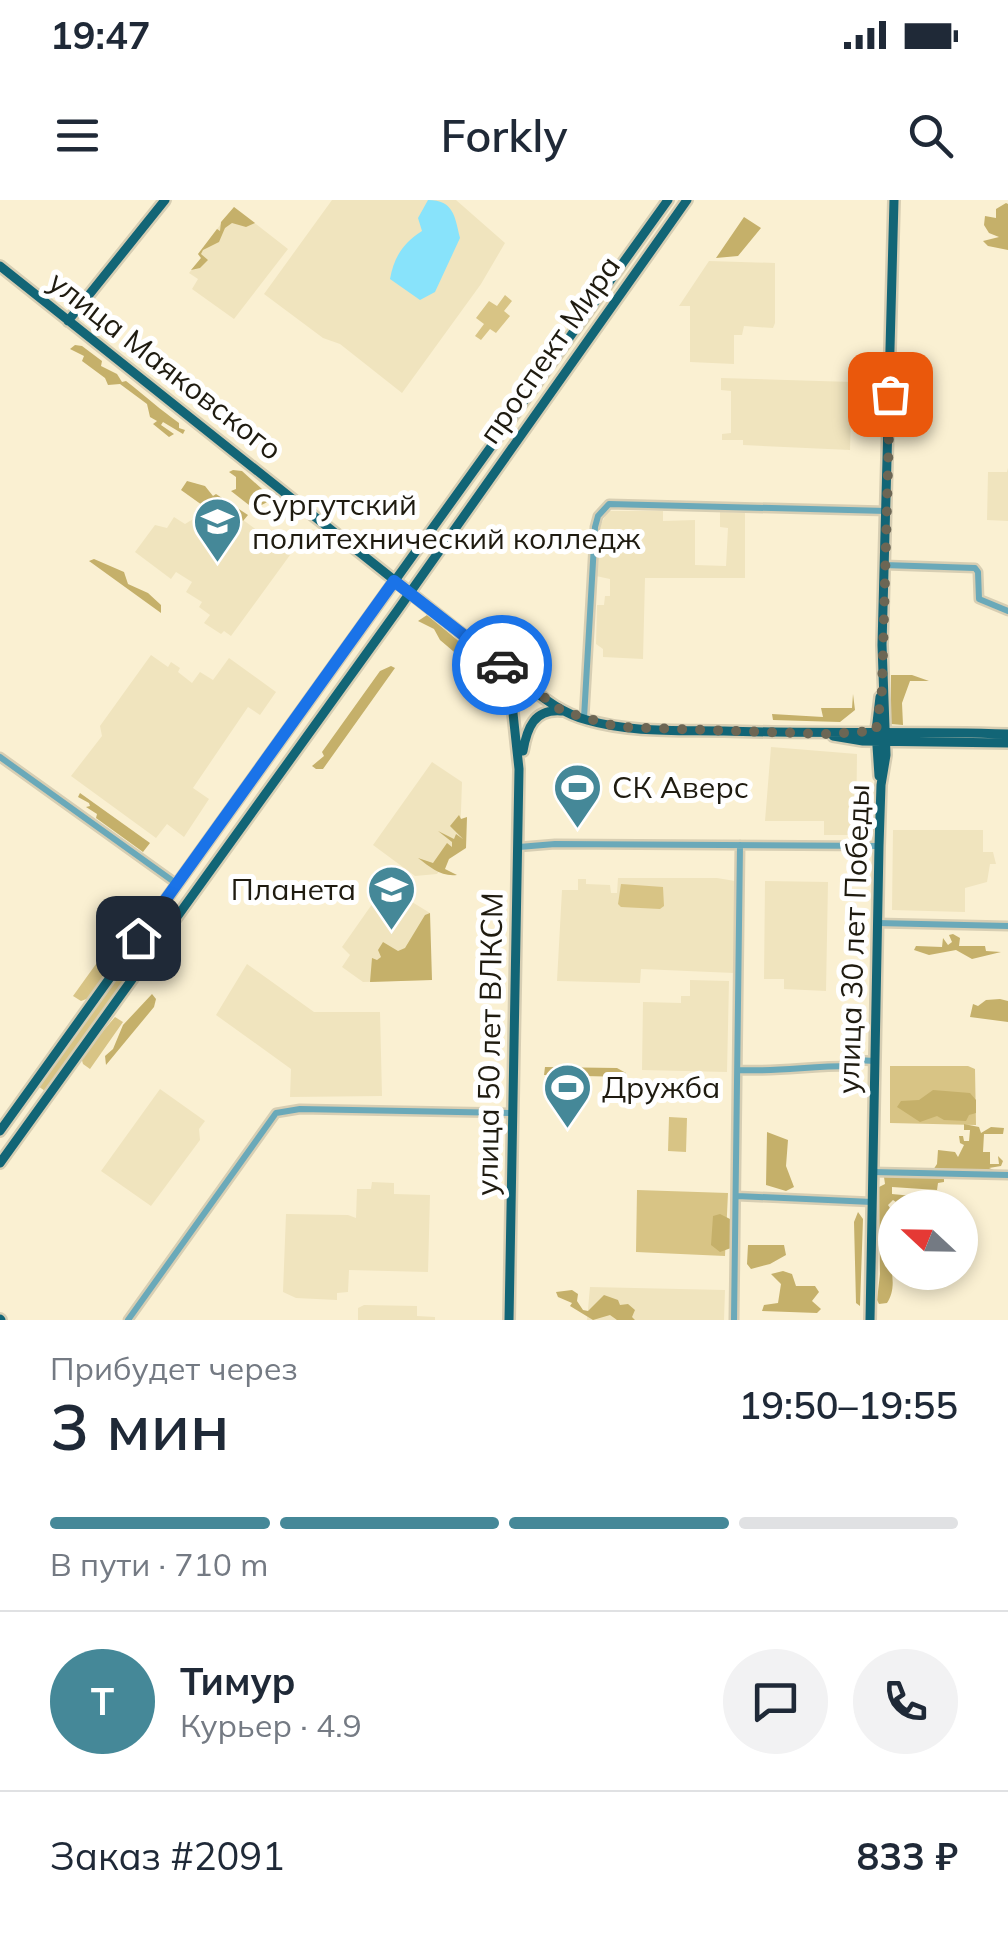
<!DOCTYPE html>
<html lang="ru">
<head>
<meta charset="utf-8">
<style>
  :root { --surface:#fff; --page:#f2f2f3; --text:#1f2937; --muted:#747a83; --line:#e0e1e3; --accent:#458898 }
  body { margin:0; font-family:Mulish,sans-serif; background:var(--page); color:var(--text); height:100vh; display:flex; flex-direction:column; font-size:38px; white-space:nowrap }
  * { box-sizing:border-box; margin:0 }
  p { font-size:32px; color:var(--muted) }
  .icon { flex:none; width:55px; height:55px; fill:none; stroke:currentColor; stroke-width:2; stroke-linecap:round; stroke-linejoin:round }
  .map { position:relative; height:1120px; overflow:hidden }
  .details { display:flex; flex-direction:column; background:var(--surface); flex:1 }
  .details>* { flex:none }
  .needle { width:65px; rotate:292deg }
  .controls { position:absolute; left:878px; top:990px; display:grid; gap:20px }
  .controls a { display:grid; place-items:center; width:100px; height:100px; border-radius:50%; background:var(--surface); box-shadow:0 5px 15px #0003; font-size:50px }
  .pin { position:absolute; display:grid; place-items:center; width:85px; height:85px; color:#fff; margin:-42px; border-radius:20px; box-shadow:0 5px 15px #0006 }
  .courier { position:absolute; display:grid; place-items:center; width:100px; height:100px; margin:-50px; border:8px solid #1a73e8; border-radius:50%; background:#fff; color:#222; box-shadow:0 2px 12px #0007 }
  .overview em { font-style:normal; font-weight:600 }
  .overview div { display:flex; flex-direction:column-reverse }
  .overview { display:flex; align-items:center; justify-content:space-between; height:170px; padding:0 50px }
  h1 { font-size:65px; font-weight:600; line-height:75px }
  .bar { display:grid; grid-template-columns:repeat(4,1fr); gap:15px 10px; align-content:center; height:120px; padding:0 50px }
  .bar i { height:12px; border-radius:8px; background:var(--line) }
  .bar .active { background:var(--accent) }
  .bar p { grid-column:span 4 }
  .line { display:flex; align-items:center; gap:25px; padding:0 50px; border-top:2px solid var(--line) }
  .line div { flex:1 }
  .round { display:grid; place-items:center; flex:none; width:105px; height:105px; border-radius:52px; background:var(--page) }
  .status { display:flex; justify-content:space-between; align-items:center; height:70px; padding:0 50px; background:var(--surface); direction:ltr }
  .status svg { height:28px; fill:currentColor }
  header { display:flex; justify-content:space-between; align-items:center; height:130px; padding:0 50px; background:var(--surface); font-size:45px; font-weight:600 }
  .map>svg:first-child { display:block }
  .built { fill:#f0e4be }
  .green { fill:#d8c485 }
  .forest { fill:#c5b06a }
  .water { fill:#88e3fb }
  .lines { fill:none; stroke-linecap:round; stroke-linejoin:round }
  .minor-casing { stroke:#d7ceb3; stroke-width:11 }
  .major-casing { stroke:#d7ceb3; stroke-width:14 }
  .minor { stroke:#6aa9b9; stroke-width:6 }
  .major { stroke:#126576; stroke-width:9 }
  .done { stroke:#6c6654; stroke-width:10; stroke-dasharray:0 18 }
  .route { stroke:#1a73e8; stroke-width:12 }
  .labels { text-anchor:middle; stroke-width:10; stroke-linejoin:round; paint-order:stroke }
  .street-label { font-size:30px; fill:#1f1b10; stroke:#fff }
  .poi-label { font-size:30px; fill:#1f1b10; stroke:#fff; text-anchor:start }
</style>
</head>
<body>
<div class="status"><b>19:47</b><svg viewBox="0 0 49 12"><path d="M0 12V9h3v3zM5 12V6h3v6zM10 12V3h3v9zM15 12V0h3v12zM26 1h20v11H26zM47 4h2v5h-2z"/></svg></div>
<header><svg class="icon" aria-label="menu" viewBox="0 0 24 24"><path d="M4 6h16M4 12h16M4 18h16"/></svg>Forkly<svg class="icon" aria-label="search" viewBox="0 0 24 24"><circle cx="10" cy="10" r="6"/><path d="M15 15l6 6"/></svg></header>
<div class="map">
<svg width="1008" height="1120" viewBox="0 0 1008 1120">
  <rect width="100%" height="100%" fill="#faf0d2"/>
  <path class="built" d="M332,0H456L505,43L481,84L402,193L340,144L323,138L264,94Z
    M234,7L288,49L234,119L192,89L198,79L189,73L201,58L198,54Z
    M709,61L775,63V123L773,128L744,126L742,135H734V164L690,162V106H679Z
    M721,178L852,182L850,250L743,245V240H722V234L731,233V191L721,190Z
    M1008,268V321L987,320L988,272H1007Z
    M219,302L290,355L231,436L224,431L221,434L204,423L210,415L199,407L202,402L186,392L192,382L176,372L171,379L135,352L155,325L167,328L174,317L185,324L203,313L199,310L202,305L209,310Z
    M608,311H663V321L695,320V365L726,366L728,328L720,327V312L745,313V378H645L643,459L603,457V449L596,444L597,405H604L605,396H610V379L596,376L599,328Z
    M151,455L168,467L171,462L180,468L178,472L192,483L200,472L213,480L229,458L276,492L260,515L248,507L193,588L209,599L184,637L167,624L156,638L71,576L102,536L100,526Z
    M771,547L857,554L856,635H824V621H765Z
    M432,562L462,582L460,640L437,674L415,676L373,645Z
    M893,630H983V652H993L996,664H990L987,682L965,688V712L892,710Z
    M618,678H717L735,681L734,773L641,769L640,783L557,781L562,690H578V679H586V684L610,685L611,693H617Z
    M765,681L828,682L826,791L784,789V779H764Z
    M389,688L430,713V780L363,782L342,767L350,755L342,747L382,690Z
    M247,764L314,812H380L382,896L290,897L291,869L216,815Z
    M690,780L729,781L727,872L642,870L643,802L681,803V796H690Z
    M160,889L205,921L199,929L200,940L151,1006L101,971Z
    M372,982L394,983V994L430,995L428,1072L349,1070L348,1092L337,1093V1100L296,1098L283,1092L286,1014L348,1015L356,1018L357,989H371Z
    M590,1087L725,1090L724,1120H587Z
    M364,1105L417,1106V1116L435,1117V1120H358V1108Z"/>
  <path class="green" d="M505,95L512,101L504,111L510,116L496,133L490,129L481,140L475,136L484,124L476,118L489,101L497,106Z
    M621,684L663,687L664,706L660,709L621,707L618,704Z
    M170,703L177,708L45,891L38,886Z
    M125,735L130,741L89,798L81,801L73,796L109,746Z
    M115,817L123,822L90,869L83,864L81,857Z
    M890,866H968L975,869L976,925L890,923Z
    M669,917L687,918L686,952L668,951Z
    M637,990L728,993L725,1056L636,1052Z"/>
  <path class="forest" d="M1006,3L1008,4V50L988,46L983,41L999,37L989,33L984,25L985,16L996,18V9Z
    M234,7L255,23L246,27L232,23L225,28L219,42L203,50L201,54L208,60L200,68L191,70L201,58L198,54L217,29L220,31L221,22Z
    M744,17L761,28L738,56L716,58Z
    M75,145L82,146L102,161L101,166L117,174L122,182L126,181C144,195 162,211 179,223V228L185,230L183,234L163,222L161,225L174,234L169,237L153,224L157,221L150,217L147,204L120,184L108,185L105,178L82,161L84,156L70,149Z
    M233,270L242,271L273,299L254,309L231,291L236,289V277L229,272Z
    M187,281L205,286L213,296L216,294L248,315L243,321L219,303L209,310L181,290Z
    M94,359L124,372L128,384L148,393L161,405V413L89,361Z
    M427,415L489,466V467L473,468L440,440L434,429L418,421Z
    M391,466L395,468L323,569H316L312,566L324,556L322,552L380,471Z
    M891,475H912L929,481H910L902,503L903,525L891,524Z
    M853,494L855,510L840,522L773,520L772,514L823,517L821,508H852Z
    M80,593L150,643L143,652L96,618L97,614L86,607L90,606L89,603L78,597Z
    M459,615L461,619L467,617L466,648L449,659L445,669L457,675C441,677 430,667 418,658L433,663L447,643L452,647V642L438,631L454,639L456,634L463,639L450,626Z
    M430,713L432,780L370,782L372,758L377,760L381,757L378,750L383,742L398,751L405,748L425,715Z
    M953,734L960,738L959,746H985L986,751L1001,752L972,759L956,750L929,755L914,750L916,746L942,747L943,738L948,745L952,742L949,735Z
    M152,794L156,799L154,807L106,865L105,856L113,849L123,825Z
    M1000,799L1008,801V822L970,817L973,804L978,806L986,800Z
    M545,867L617,868L626,873L625,877L544,875Z
    M933,890L970,893L976,900V913L969,915L966,921L944,920L937,916L920,922L897,907L901,901L919,900Z
    M964,924L979,927L981,933L991,927L1004,928L1003,934H984L983,952H990V964H999L998,956L1003,961L1001,966L989,968L999,972L933,970L937,964L938,950L955,952L958,957L964,945L960,943L959,936H963L964,941H969L970,930H964Z
    M767,932L788,940L786,966L794,987L786,991L766,985Z
    M923,976L944,979V982L938,983L937,990L892,987V994L943,999L942,1003L896,1002L893,1000L888,1005L892,1011L889,1015L893,1039L886,1052C892,1067 897,1089 887,1103L879,1104L877,1100L880,1074L879,987L885,984L884,977Z
    M858,1012L863,1019L860,1106L856,1103L854,1022Z
    M720,1014L732,1020L731,1048L720,1052L711,1045L713,1016Z
    M748,1045H784L786,1055L770,1064L751,1069L747,1064Z
    M783,1071L792,1074L796,1086H815L819,1092L812,1101L821,1109L817,1113L762,1111L764,1105L778,1103L781,1084L771,1074Z
    M572,1090L578,1094L577,1101L583,1110L588,1111L604,1095L618,1100L620,1105L628,1104L635,1110L632,1117L635,1120H617L610,1115L593,1120L570,1106L572,1103L558,1097L556,1092Z"/>
  <path class="water" d="M428,0C454,0 455,17 460,38L435,92L420,100L390,79C394,57 403,43 422,31L418,18Z"/>
  <g class="lines">
    <defs>
      <path id="minor" d="M884,365L975,368L978,372L979,399L1008,411
        M584,518L595,327L598,316L609,304L887,311
        M0,557L177,684
        M519,647L555,644L879,646
        M877,723L1008,726
        M739,870C777,872 810,866 849,866L856,860L875,861
        M873,972L1008,975
        M737,996L872,1002
        M128,1120L276,913L300,909L513,913
        M734,1120L740,645"/>
      <path id="major" d="M0,66L521,481C542,497 561,513 587,520C631,533 679,530 724,531C819,534 913,531 1008,534
        M68,121L165,0
        M499,467L512,504L519,569L509,1120
        M833,536L863,541L1008,543
        M523,551C527,528 534,509 561,511
        M879,576L876,531L880,497
        M0,931L668,0
        M0,963L397,411L687,0
        M0,1119L1,1120
        M870,1120L879,646L881,585L886,555L882,445L894,0"/>
    </defs>
    <use href="#minor" class="minor-casing"/>
    <use href="#major" class="major-casing"/>
    <use href="#minor" class="minor"/>
    <use href="#major" class="major"/>
  </g>
  <g class="lines">
    <path class="done" d="M502,465L562,511L618,527L825,534L876,531L882,490L890,194"/>
    <path class="route" d="M138,738L394,381L502,465"/>
  </g>
  <defs>
    <symbol id="university-pin" viewBox="-11 -11 22 30"><path d="M0 17L-7.5 6A9.5 9.5 0 1 1 7.5 6Z" fill="#458898" stroke="#fff"/><path d="M0-5L7-2L0 1L-7-2ZM-4 1L0 2.5L4 1V4Q0 6-4 4Z" fill="#fff"/></symbol>
    <symbol id="stadium-pin" viewBox="-11 -11 22 30"><path d="M0 17L-7.5 6A9.5 9.5 0 1 1 7.5 6Z" fill="#458898" stroke="#fff"/><path d="M0-5a6.5 5 0 1 0 0 10a6.5 5 0 1 0 0-10ZM-3.5-1.8h7v3.6h-7Z" fill="#fff"/></symbol>
  </defs>
  <g fill-rule="evenodd">
    <use href="#university-pin" x="190" y="294" width="55" height="75"/>
    <use href="#stadium-pin" x="550" y="560" width="55" height="75"/>
    <use href="#university-pin" x="364" y="662" width="55" height="75"/>
    <use href="#stadium-pin" x="540" y="860" width="55" height="75"/>
  </g>
  <g class="labels">
    <g class="street-label">
      <text transform="translate(550 150) rotate(-55)" y="10">проспект Мира</text>
      <text transform="translate(165 166) rotate(38)" y="10">улица Маяковского</text>
      <text transform="translate(854 739) rotate(-88)" y="10">улица 30 лет Победы</text>
      <text transform="translate(490 844) rotate(-89)" y="10">улица 50 лет ВЛКСМ</text>
    </g>
    <g class="poi-label">
      <text x="252" y="315">Сургутский<tspan x="252" dy="34">политехнический колледж</tspan></text>
      <text x="612" y="598">СК Аверс</text>
      <text x="356" y="700" text-anchor="end">Планета</text>
      <text x="602" y="898">Дружба</text>
    </g>
  </g>
</svg>
<div class="controls">
<a><svg class="needle" viewBox="-14 -14 28 28"><path d="M0-13l5 13h-10z" fill="#e53935"/><path d="M0 13l5-13h-10z" fill="#747a83"/></svg></a>
</div>
<div class="pin" style="left:890px;top:194px;background:#ea580c"><svg class="icon" aria-label="bag" viewBox="0 0 24 24"><path d="M5 8h14l-1 12H6zM9 8a3 3 0 0 1 6 0"/></svg></div>
<div class="pin" style="left:138px;top:738px;background:#1f2937"><svg class="icon" aria-label="home" viewBox="0 0 24 24"><path d="M3 11l9-7 9 7M6 9v11h12V9"/></svg></div>
<div class="courier" style="left:502px;top:465px"><svg class="icon" aria-label="car" viewBox="0 0 24 24"><path d="M5 17H2v-5l4-1 3-4h7l3 4 3 1v5h-3M9 17h6M6 11h13"/><circle cx="7" cy="17" r="2"/><circle cx="17" cy="17" r="2"/></svg></div>
</div>
<section class="details">
<div class="overview"><div><h1>3 мин</h1><p>Прибудет через</p></div><em>19:50–19:55</em></div>
<div class="bar"><i class="active"></i><i class="active"></i><i class="active"></i><i></i><p>В пути · 710 m</p></div>
<div class="line" style="height:180px"><b class="round" style="background:var(--accent);color:#fff">Т</b><div><b>Тимур</b><p>Курьер · 4.9</p></div><a class="round"><svg class="icon" aria-label="chat" viewBox="0 0 24 24"><path d="M4 5h16v11H9l-5 4z"/></svg></a><a class="round"><svg class="icon" aria-label="phone" viewBox="0 0 24 24"><path d="M5 4h4l2 5-3 2q2 4 5 5l2-3 5 2v4C11 20 4 13 5 4z"/></svg></a></div>
<div class="line" style="height:130px"><div>Заказ #2091</div><b>833 ₽</b></div>
</section>
</body>
</html>
